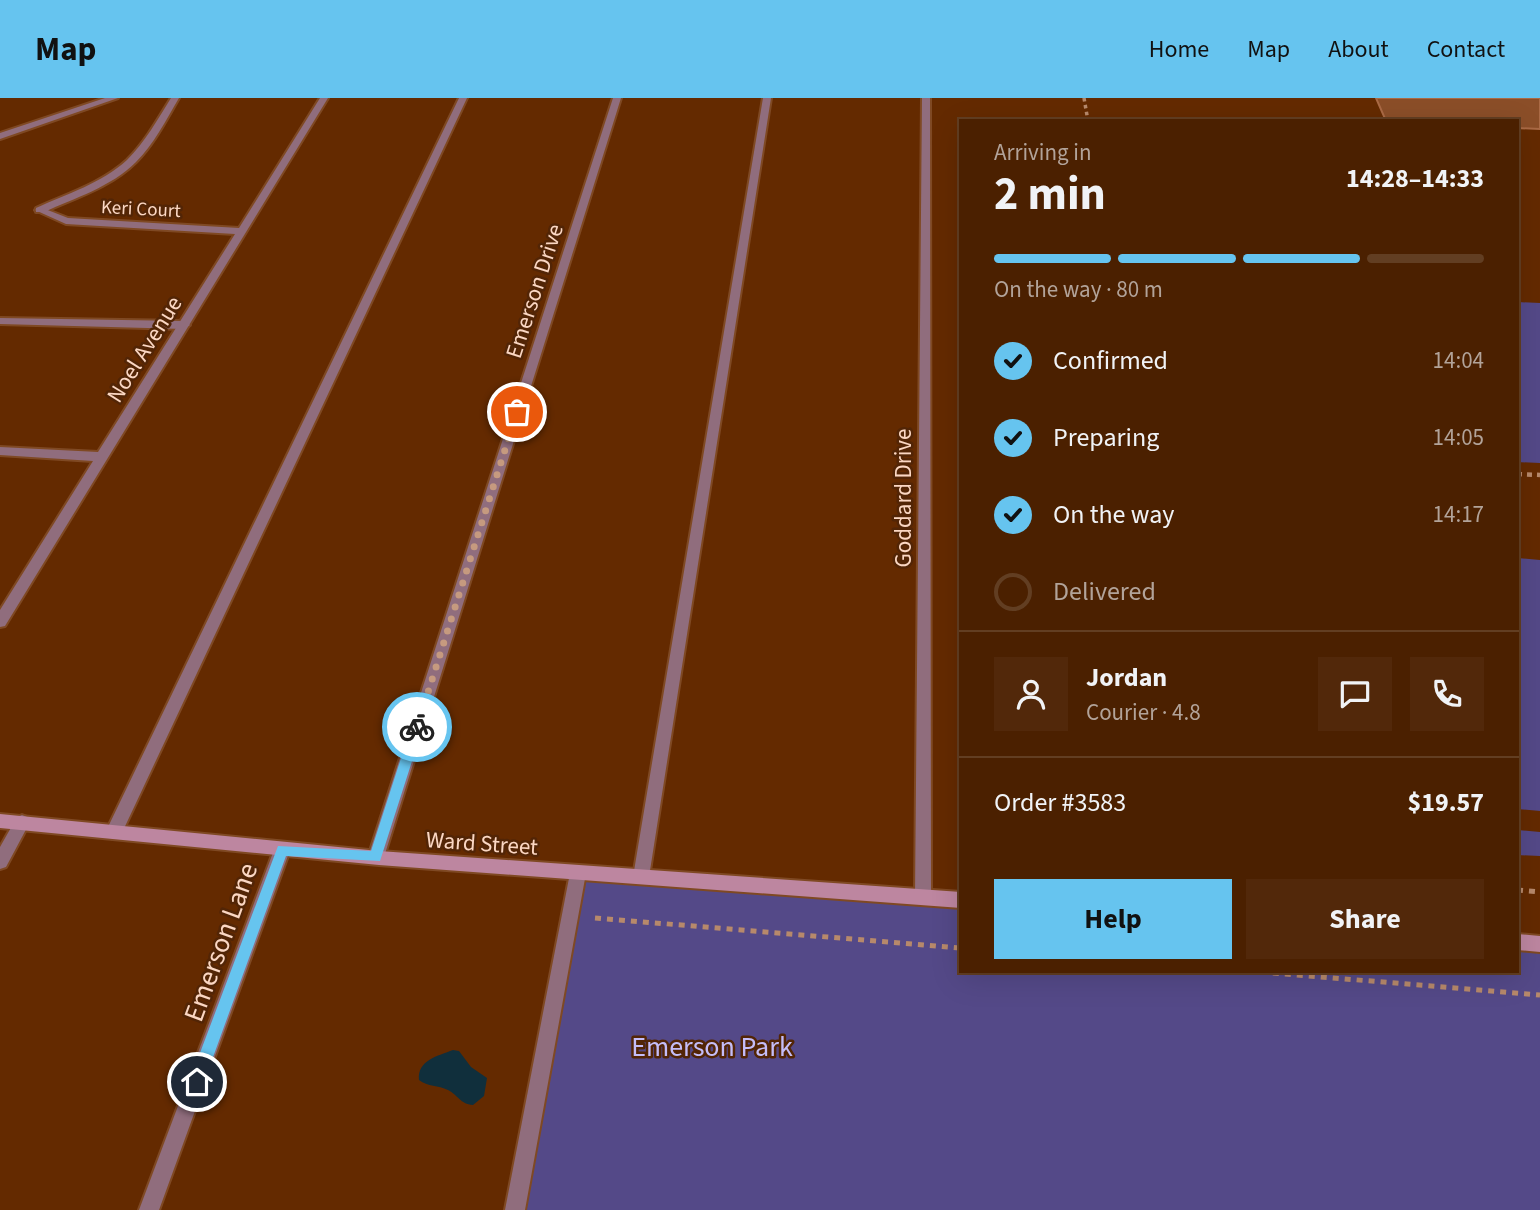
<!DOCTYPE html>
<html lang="en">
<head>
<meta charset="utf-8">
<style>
  :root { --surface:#4b2000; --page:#52280a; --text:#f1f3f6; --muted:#b2a399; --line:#623e22; --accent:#66c4ef }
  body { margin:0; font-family:"Source Sans 3",sans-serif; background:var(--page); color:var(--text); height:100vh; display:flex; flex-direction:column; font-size:26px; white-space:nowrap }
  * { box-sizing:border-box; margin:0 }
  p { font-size:23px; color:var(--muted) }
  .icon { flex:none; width:38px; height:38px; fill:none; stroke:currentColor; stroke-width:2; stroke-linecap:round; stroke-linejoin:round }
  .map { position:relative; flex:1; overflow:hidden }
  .drawer { position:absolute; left:959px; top:21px; width:560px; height:854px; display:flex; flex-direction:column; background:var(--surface); border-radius:0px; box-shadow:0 7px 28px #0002,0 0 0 2px var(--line) }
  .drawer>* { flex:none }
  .pin { position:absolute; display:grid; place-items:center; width:60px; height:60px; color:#fff; margin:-30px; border:4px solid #fff; border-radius:50%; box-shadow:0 2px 7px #0007 }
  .courier { position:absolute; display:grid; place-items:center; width:70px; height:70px; margin:-35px; border:5px solid #66c4ef; border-radius:50%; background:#fff; color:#222; box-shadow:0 2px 9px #0007 }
  .overview em { font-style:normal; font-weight:700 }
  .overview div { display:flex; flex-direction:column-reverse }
  .overview { display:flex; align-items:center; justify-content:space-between; height:119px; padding:0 35px }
  h1 { font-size:46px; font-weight:700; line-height:52px }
  .bar { display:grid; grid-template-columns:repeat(4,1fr); gap:10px 7px; align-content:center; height:84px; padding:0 35px }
  .bar i { height:9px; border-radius:5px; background:var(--line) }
  .bar .current { background:var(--accent) }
  .bar p { grid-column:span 4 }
  .line { display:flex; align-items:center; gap:18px; padding:0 35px; border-top:2px solid var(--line) }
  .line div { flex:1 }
  .round { display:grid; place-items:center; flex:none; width:74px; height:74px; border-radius:0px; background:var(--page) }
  ol { padding:0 35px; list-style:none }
  li { display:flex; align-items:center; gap:21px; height:77px }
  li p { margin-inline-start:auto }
  li .icon { padding:7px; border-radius:50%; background:var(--accent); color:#111; stroke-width:4 }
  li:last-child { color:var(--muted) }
  li i { width:38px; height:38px; border:4px solid var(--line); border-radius:50% }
  .primary-button { display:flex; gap:14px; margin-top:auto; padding:14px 35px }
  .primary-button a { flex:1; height:80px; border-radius:0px; background:var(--accent); color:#111; font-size:28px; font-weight:700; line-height:80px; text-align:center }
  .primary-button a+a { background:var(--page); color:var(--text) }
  header { display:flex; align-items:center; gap:42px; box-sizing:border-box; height:98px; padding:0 35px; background:var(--accent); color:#111 }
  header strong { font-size:33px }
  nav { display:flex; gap:38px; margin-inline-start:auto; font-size:24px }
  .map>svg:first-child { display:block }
  .green { fill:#544988 }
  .water { fill:#102f3c }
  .building { fill:#8b4e28; stroke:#aa6a45; stroke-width:2 }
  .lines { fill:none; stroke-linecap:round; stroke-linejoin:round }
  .lane-casing { stroke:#7f4923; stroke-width:4 }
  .street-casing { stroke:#7f4923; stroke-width:4 }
  .secondary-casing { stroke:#7f4923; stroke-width:4 }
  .path-far2 { stroke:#b7896b; stroke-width:3.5; stroke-dasharray:3.5 3.5; stroke-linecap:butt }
  .path-far1 { stroke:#b7896b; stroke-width:4.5; stroke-dasharray:5 5; stroke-linecap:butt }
  .path { stroke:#b7896b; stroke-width:5; stroke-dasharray:6 6; stroke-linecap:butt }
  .lane { fill:#906d7d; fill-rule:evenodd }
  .street { fill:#906d7d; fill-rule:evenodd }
  .secondary { fill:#bd86a0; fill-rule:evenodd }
  .route { fill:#66c4ef }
  .done { stroke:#c69a7f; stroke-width:7; stroke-dasharray:0 12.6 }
  .labels { text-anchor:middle; stroke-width:5; stroke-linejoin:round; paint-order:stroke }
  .far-street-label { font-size:19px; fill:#fbd7c3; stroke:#522506 }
  .street-label { font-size:23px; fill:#fbd7c3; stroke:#522506 }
  .near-street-label { font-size:28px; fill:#fbd7c3; stroke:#522506 }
  .near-park-label { font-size:28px; fill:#c4bdf9; stroke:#522506 }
</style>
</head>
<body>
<header>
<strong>Map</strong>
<nav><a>Home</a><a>Map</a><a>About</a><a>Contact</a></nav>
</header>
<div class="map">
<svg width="1540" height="1112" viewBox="0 0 1540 1112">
  <rect width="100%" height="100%" fill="#642a00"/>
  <path class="green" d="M1517,204L1540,205V365L1517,364Z
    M1517,460L1540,462V713L1517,711Z
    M1517,732L1540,734V758L1517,757Z
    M578,775L961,803V873H1517V844L1540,846V1112H515Z"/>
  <path class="water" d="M453,952L459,953L471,969L487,980L484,998L473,1007C460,1006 458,997 448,992C438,987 428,989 419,982C417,962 438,958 453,952Z"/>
  <path class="building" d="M1376,0H1540V31L1517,30V23H1386Z"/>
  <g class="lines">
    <defs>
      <path id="lane" d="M105,0H118L0,41V35Z
        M171,0H179C166,22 154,46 136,64C111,89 75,100 44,114H36V110C67,96 102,85 127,62C145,44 158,21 171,0Z
        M459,0H467L120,739L114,741L108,739L106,734L108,729Z
        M763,0H771L649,779L647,784L641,786L635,784L633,779Z
        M0,220L184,223L190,227L184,231L0,226Z
        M22,717L27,719L30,724L6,769L0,771V749L17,719Z
        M578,768L584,770L586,775L525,1112H505L570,775L572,770Z"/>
      <path id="street" d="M320,0H328L5,528L0,529V512L93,363L0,357V349L98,354L235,136L66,126L35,112L40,109L68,120L239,130Z
        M613,0H621L384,759L382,764L376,766L370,764L368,759Z
        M922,0H930L931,799L929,804L923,807L917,804L915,799Z
        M282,745L288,747L290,752L159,1112H139L274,752L276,747Z"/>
      <path id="secondary" d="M0,716L379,753L961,794V810L379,767L0,730Z
        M1517,836L1540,838V854L1517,852Z"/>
    </defs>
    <use href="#lane" class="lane-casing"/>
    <use href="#street" class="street-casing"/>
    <use href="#secondary" class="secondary-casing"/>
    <path class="path-far2" d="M1084,0L1088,23"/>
    <path class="path-far1" d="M1517,376L1540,377"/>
    <path class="path" d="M1517,792L1540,794
      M595,820L961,850
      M1249,873L1540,897"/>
    <use href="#lane" class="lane"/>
    <use href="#street" class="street"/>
    <use href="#secondary" class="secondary"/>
  </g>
  <path class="route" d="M417,624L423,629L380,763L286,758L204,984L202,989L197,991L191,989L189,984L278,748L371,753L411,629Z"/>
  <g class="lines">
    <path class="done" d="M417,629L517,314"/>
  </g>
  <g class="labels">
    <g class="far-street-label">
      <text transform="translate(141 110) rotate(3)" y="7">Keri Court</text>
    </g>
    <g class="street-label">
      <text transform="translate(534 193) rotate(-72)" y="8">Emerson Drive</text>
      <text transform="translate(144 251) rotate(-58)" y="8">Noel Avenue</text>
      <text transform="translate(903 400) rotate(-90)" y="8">Goddard Drive</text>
      <text transform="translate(482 745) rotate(4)" y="8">Ward Street</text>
    </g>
    <g class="near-street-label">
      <text transform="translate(220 844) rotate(-70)" y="10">Emerson Lane</text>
    </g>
    <g class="near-park-label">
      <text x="712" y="958">Emerson Park</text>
    </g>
  </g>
</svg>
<div class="pin" style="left:517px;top:314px;background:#ea580c"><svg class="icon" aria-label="bag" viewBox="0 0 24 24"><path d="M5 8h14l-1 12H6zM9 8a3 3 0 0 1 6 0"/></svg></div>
<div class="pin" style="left:197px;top:984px;background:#1f2937"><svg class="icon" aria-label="home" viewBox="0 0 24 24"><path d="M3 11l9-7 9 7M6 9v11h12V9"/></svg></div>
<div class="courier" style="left:417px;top:629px"><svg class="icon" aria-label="bike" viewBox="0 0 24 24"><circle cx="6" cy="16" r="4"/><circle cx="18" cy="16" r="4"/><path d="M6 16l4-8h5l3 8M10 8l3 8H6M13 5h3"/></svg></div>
<section class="drawer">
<div class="overview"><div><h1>2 min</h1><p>Arriving in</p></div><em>14:28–14:33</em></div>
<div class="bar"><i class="current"></i><i class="current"></i><i class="current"></i><i></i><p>On the way · 80 m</p></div>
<ol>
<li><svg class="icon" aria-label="check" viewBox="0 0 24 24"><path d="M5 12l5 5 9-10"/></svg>Confirmed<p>14:04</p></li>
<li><svg class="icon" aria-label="check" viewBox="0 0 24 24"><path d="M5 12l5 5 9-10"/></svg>Preparing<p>14:05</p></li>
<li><svg class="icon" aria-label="check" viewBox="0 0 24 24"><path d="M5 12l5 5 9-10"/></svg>On the way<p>14:17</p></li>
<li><i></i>Delivered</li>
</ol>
<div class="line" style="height:126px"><a class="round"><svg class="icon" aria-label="person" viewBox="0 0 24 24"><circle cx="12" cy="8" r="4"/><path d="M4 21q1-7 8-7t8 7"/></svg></a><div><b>Jordan</b><p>Courier · 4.8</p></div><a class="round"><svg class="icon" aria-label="chat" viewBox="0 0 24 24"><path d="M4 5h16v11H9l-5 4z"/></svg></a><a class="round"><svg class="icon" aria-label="phone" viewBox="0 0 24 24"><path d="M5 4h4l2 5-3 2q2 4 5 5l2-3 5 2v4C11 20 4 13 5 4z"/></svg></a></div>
<div class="line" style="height:91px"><div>Order #3583</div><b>$19.57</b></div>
<div class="primary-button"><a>Help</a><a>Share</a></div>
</section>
</div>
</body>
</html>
